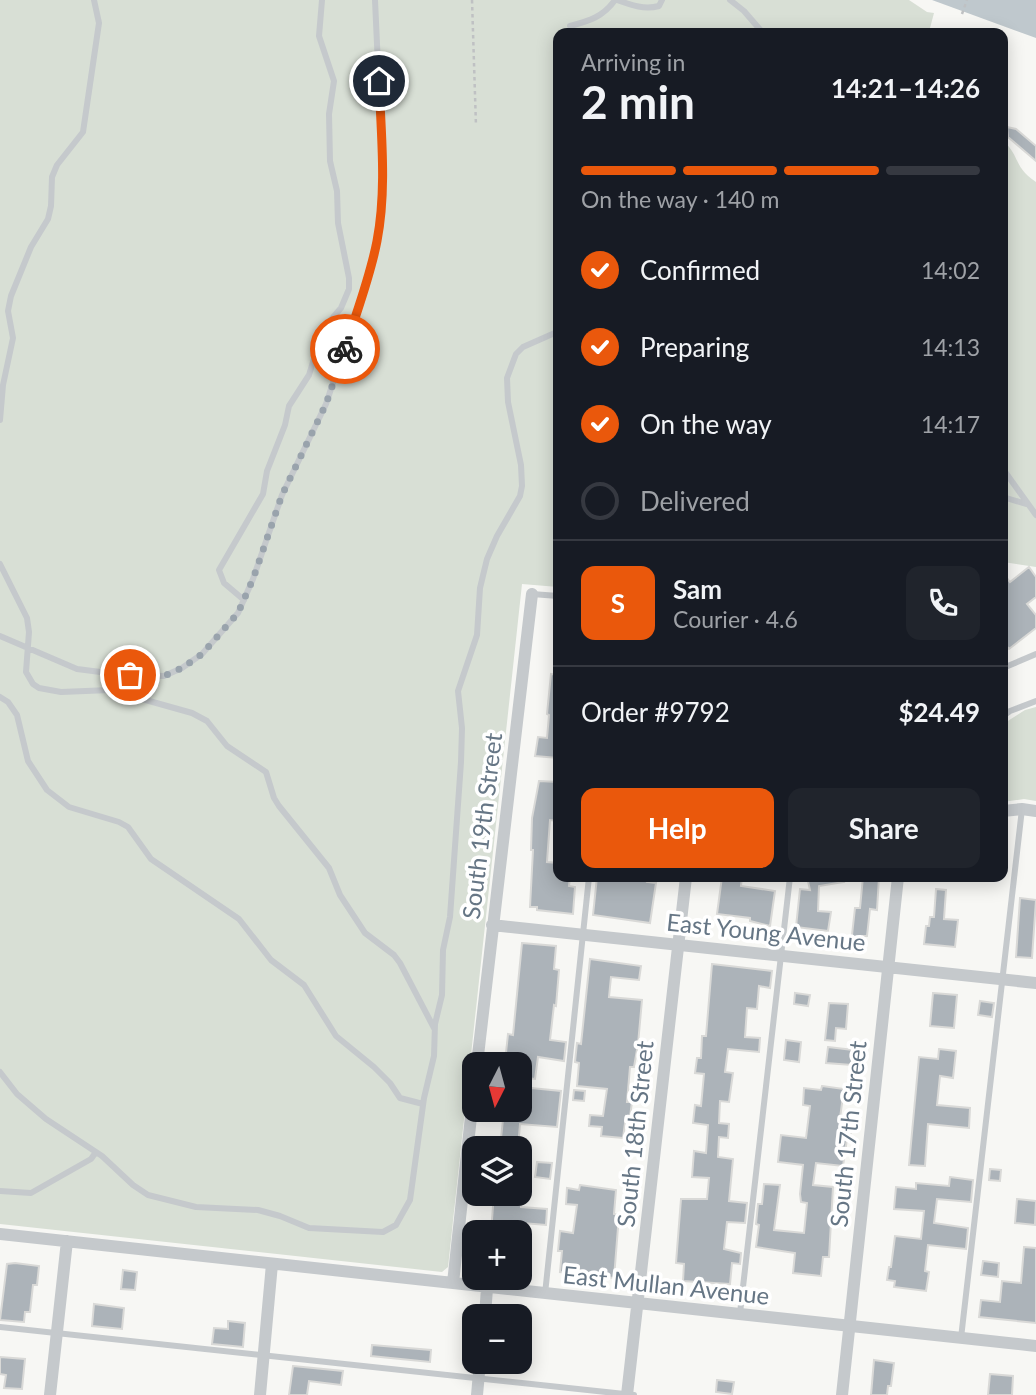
<!DOCTYPE html>
<html lang="en">
<head>
<meta charset="utf-8">
<style>
  :root { --surface:#171b24; --page:#20242c; --text:#f1f3f6; --muted:#9ea1a6; --line:#363941; --accent:#ea580c }
  body { margin:0; font-family:Lato,sans-serif; background:var(--page); color:var(--text); height:100vh; display:flex; flex-direction:column; font-size:26px; white-space:nowrap }
  * { box-sizing:border-box; margin:0 }
  p { font-size:23px; color:var(--muted) }
  .icon { flex:none; width:38px; height:38px; fill:none; stroke:currentColor; stroke-width:2; stroke-linecap:round; stroke-linejoin:round }
  .map { position:relative; flex:1; overflow:hidden }
  .drawer { position:absolute; left:553px; top:28px; width:455px; height:854px; display:flex; flex-direction:column; background:var(--surface); border-radius:14px; box-shadow:0 4px 18px #0003 }
  .drawer>* { flex:none }
  .needle { width:46px; rotate:186deg }
  .controls { position:absolute; left:462px; top:1052px; display:grid; gap:14px }
  .controls a { display:grid; place-items:center; width:70px; height:70px; border-radius:14px; background:var(--surface); box-shadow:0 4px 18px #0003; font-size:35px }
  .pin { position:absolute; display:grid; place-items:center; width:60px; height:60px; color:#fff; margin:-30px; border:4px solid #fff; border-radius:50%; box-shadow:0 2px 7px #0007 }
  .courier { position:absolute; display:grid; place-items:center; width:70px; height:70px; margin:-35px; border:5px solid #ea580c; border-radius:50%; background:#fff; color:#222; box-shadow:0 2px 9px #0007 }
  .head em { font-style:normal; font-weight:700 }
  .head div { display:flex; flex-direction:column-reverse }
  .head { display:flex; align-items:center; justify-content:space-between; height:119px; padding:0 28px }
  h1 { font-size:46px; font-weight:700; line-height:52px }
  .bar { display:grid; grid-template-columns:repeat(4,1fr); gap:10px 7px; align-content:center; height:84px; padding:0 28px }
  .bar i { height:9px; border-radius:5px; background:var(--line) }
  .bar .current { background:var(--accent) }
  .bar p { grid-column:span 4 }
  .line { display:flex; align-items:center; gap:18px; padding:0 28px; border-top:2px solid var(--line) }
  .line div { flex:1 }
  .round { display:grid; place-items:center; flex:none; width:74px; height:74px; border-radius:14px; background:var(--page) }
  ol { padding:0 28px; list-style:none }
  li { display:flex; align-items:center; gap:21px; height:77px }
  li p { margin-inline-start:auto }
  li .icon { padding:7px; border-radius:50%; background:var(--accent); color:#fff; stroke-width:4 }
  li:last-child { color:var(--muted) }
  li i { width:38px; height:38px; border:4px solid var(--line); border-radius:50% }
  .cta { display:flex; gap:14px; margin-top:auto; padding:14px 28px }
  .cta a { flex:1; height:80px; border-radius:14px; background:var(--accent); color:#fff; font-size:28px; font-weight:700; line-height:80px; text-align:center }
  .cta a+a { background:var(--page); color:var(--text) }
  .map>svg:first-child { display:block }
  .green { fill:#d8dfd5 }
  .water { fill:#bfc8cd }
  .building { fill:#acb3b9; stroke:#d9d9d7; stroke-width:2 }
  .lines { fill:none; stroke-linecap:round; stroke-linejoin:round }
  .path { stroke:#bfc1c3; stroke-width:2.5; stroke-dasharray:3.5 3.5; stroke-linecap:butt }
  .service { stroke:#c5c9cc; stroke-width:6 }
  .minor { stroke:#c5c9cc; stroke-width:12 }
  .done { stroke:#99a3ac; stroke-width:7; stroke-dasharray:0 12.6 }
  .route { stroke:#ea580c; stroke-width:9 }
  .labels { text-anchor:middle; stroke-width:7; stroke-linejoin:round; paint-order:stroke }
  .street-label { font-size:24px; fill:#667685; stroke:#fff }
</style>
</head>
<body>
<div class="map">
<svg width="1036" height="1395" viewBox="0 0 1036 1395">
  <rect width="100%" height="100%" fill="#f7f7f4"/>
  <path class="green" d="M0,0H909L927,12L934,13L930,28L936,33H558V587L522,584L448,1267L442,1272L0,1224Z
    M1003,141C1020,155 1013,167 1036,182V567L1003,562Z
    M1036,707V801L1024,799L1003,802V724L1025,710Z"/>
  <path class="water" d="M932,0H1036V38Z"/>
  <path class="building" d="M1007,127L1016,129L1036,146V161L1008,137Z
    M1029,567L1036,577V597L1027,604L1036,615V628L1009,649L1003,642V573L1010,582Z
    M551,674L558,675V758L535,756L538,737L547,738L549,715L547,714Z
    M539,781L558,782V821L550,820L547,862L558,863V877H570L569,886L575,887L573,914L537,910V907H530L533,850H531L532,818Z
    M597,877H648L647,882L656,883L650,923L593,915Z
    M722,877H742L741,886L775,891L770,926L750,921V918L717,914Z
    M807,877H843L844,882L819,886L818,911L831,912L828,931L796,927L800,889L810,890Z
    M863,877H879L877,910L870,909L867,936H863L862,945L851,944L855,908H860Z
    M936,889L946,890L944,919L958,920L955,947L924,944L926,926H929L930,917H934Z
    M1020,898L1036,900L1032,958L1016,957Z
    M522,943L556,946L554,969L559,970L556,1006L554,1005L550,1040L566,1042L564,1061L538,1057L535,1079L520,1077V1064H511L513,1054L506,1053L508,1034L513,1035Z
    M590,959L641,966L639,980L611,977L609,997L642,1000L638,1044L634,1067H630L627,1102H632L630,1117L626,1116L623,1138L601,1136L602,1127L589,1126L590,1115L603,1116L607,1089L577,1086L579,1063L575,1062L577,1043L581,1044Z
    M712,964L772,971L770,988L759,986L757,1009L747,1008L745,1037L760,1038L759,1052L728,1049L725,1072L733,1073L729,1102L720,1101L719,1123L729,1124L728,1138L719,1137L718,1157L733,1159L729,1201L747,1203L745,1223L727,1222L724,1249L741,1253L740,1264L732,1263L730,1284L683,1281L684,1264L676,1263L681,1199H707L709,1178L692,1177L694,1151L706,1153L708,1125L693,1123L695,1105L701,1106L704,1074L695,1073L697,1058H701L702,1036H706Z
    M795,993L810,995L808,1006L794,1004Z
    M933,993L957,995L954,1028L930,1026Z
    M980,1001L994,1003L992,1017L978,1015Z
    M829,1003L848,1004L846,1029L836,1028L835,1041L825,1040Z
    M786,1040L801,1042L799,1062L784,1060Z
    M828,1047L853,1050L852,1065L826,1063Z
    M939,1049L956,1051L953,1078L940,1076L937,1105L970,1108L969,1128L928,1124L925,1166L909,1165L919,1057L938,1059Z
    M822,1086L844,1089L840,1118L852,1120L850,1139H847L843,1166L816,1163L813,1185L833,1187L829,1257H823L821,1276L793,1273L795,1253L756,1247L759,1225L756,1224L758,1204H762L764,1184L780,1185L774,1230L804,1233L807,1203L801,1202L800,1194L803,1165L778,1162L781,1135L806,1138L810,1106L803,1105L804,1088L821,1090Z
    M531,1088L561,1091L557,1127L520,1124L518,1148H500L504,1110L529,1112Z
    M574,1090L585,1091L584,1101L573,1100Z
    M537,1162L552,1163L550,1179L535,1177Z
    M990,1169L1001,1170L1000,1181L989,1180Z
    M950,1177L973,1180L971,1202L937,1199L934,1223L968,1228L966,1249L928,1245L925,1271L929,1272L926,1291L894,1287L895,1281L887,1280L889,1267H891L895,1236L921,1239L924,1211L894,1209L896,1187L916,1189V1183L949,1186Z
    M580,1185L616,1190L614,1214L619,1215L614,1278L560,1272L562,1251H558L560,1231L573,1233L577,1205L566,1204L567,1188L579,1190Z
    M494,1194H511V1201H521V1207L547,1209L546,1225L511,1222L510,1232H491Z
    M1017,1199L1036,1201L1035,1225L1015,1223Z
    M1024,1247L1036,1248V1323L979,1317L981,1300L1000,1302L1002,1281L1021,1283Z
    M983,1261L999,1263L998,1277L981,1275Z
    M15,1263L39,1266L37,1285H33L30,1312H25L24,1322L0,1320L7,1264Z
    M123,1270L137,1272L135,1290L121,1289Z
    M94,1304L124,1308L122,1329L92,1326Z
    M228,1321L245,1323L243,1347L212,1344L214,1328L228,1329Z
    M372,1345L431,1350L430,1362L371,1356Z
    M0,1357L25,1359L22,1389L4,1388L6,1375L0,1374Z
    M874,1360L894,1363L891,1386H888L887,1395H871Z
    M293,1366L343,1371L341,1385L309,1381L307,1395H289Z
    M990,1374L1013,1376L1012,1395H988Z
    M717,1380L734,1382L732,1394L716,1392Z"/>
  <g class="lines">
    <path class="path" d="M472,0L476,126
      M962,14L967,0"/>
    <path class="service" d="M617,0C631,5 644,10 659,6L662,0
      M730,0L744,11L763,33
      M570,26C589,21 603,17 615,0
      M0,420L3,385L13,338L8,311L11,296L31,247L48,219L51,206L52,177L57,165L83,132L99,23L94,0
      M1003,469L1036,515
      M1003,497L1026,504
      M0,564L27,618L29,632L26,672L33,684L39,688L61,692L110,690L192,713L207,721L227,746L266,772L274,798L279,806L329,868L340,895L365,933L394,955L400,963L434,1028
      M532,594L558,596
      M244,600L224,583L219,570L263,494L267,471L285,425L289,406L309,375L323,329L341,308L349,289V278L338,223L337,191L330,161L329,114L334,81L319,36L322,0
      M0,636L77,669L116,674L164,676L182,668L202,654L238,613L253,579L282,495L326,404L371,268L378,240L383,175L375,0
      M1003,668L1036,654
      M0,697L8,702L17,715L28,761L47,790L69,807L119,822L128,827L151,859L239,919L271,960L304,985L336,1036L374,1067L390,1083L400,1098L423,1104
      M1003,716L1010,711L1036,701
      M0,1072L17,1094L46,1119L102,1156L133,1185L148,1195L196,1207L258,1210L280,1216L309,1228L383,1232L396,1225L410,1200L424,1098L434,1056L435,1024L442,995L443,950L450,917L461,762L462,728L458,691L477,635L480,588L487,559L497,536L520,496L522,486L521,465L508,402L507,378L516,354L523,347L557,332L558,328
      M0,1191L31,1193L91,1159L96,1152
      M545,1294L589,877
      M740,1313L790,877
      M0,1327L634,1395
      M961,1338L1022,809"/>
    <path class="minor" d="M1003,811L1022,809L1036,811
      M492,925L1036,983
      M477,1064L532,594
      M0,1234L1036,1346
      M453,1283L474,1089
      M485,1316L487,1288
      M50,1395L67,1241
      M260,1395L272,1264
      M477,1395L480,1362
      M627,1395L686,877
      M842,1395L898,877"/>
  </g>
  <g class="lines">
    <path class="done" d="M130,675L164,676L182,668L202,654L238,613L253,579L282,495L326,404L345,349"/>
    <path class="route" d="M345,349C356,313 370,278 377,241C387,189 381,134 379,81"/>
  </g>
  <g class="labels">
    <g class="street-label">
      <text transform="translate(483 826) rotate(-83)" y="8">South 19th Street</text>
      <text transform="translate(766 933) rotate(6)" y="8">East Young Avenue</text>
      <text transform="translate(636 1134) rotate(-84)" y="8">South 18th Street</text>
      <text transform="translate(849 1134) rotate(-84)" y="8">South 17th Street</text>
      <text transform="translate(666 1286) rotate(6)" y="8">East Mullan Avenue</text>
    </g>
  </g>
</svg>
<div class="controls">
<a><svg class="needle" viewBox="-14 -14 28 28"><path d="M0-13l5 13h-10z" fill="#e53935"/><path d="M0 13l5-13h-10z" fill="#9ea1a6"/></svg></a>
<a><svg class="icon" aria-label="layers" viewBox="0 0 24 24"><path d="M12 4l9 5-9 5-9-5zM3 14l9 5 9-5"/></svg></a>
<a>+</a>
<a>−</a>
</div>
<div class="pin" style="left:130px;top:675px;background:#ea580c"><svg class="icon" aria-label="bag" viewBox="0 0 24 24"><path d="M5 8h14l-1 12H6zM9 8a3 3 0 0 1 6 0"/></svg></div>
<div class="pin" style="left:379px;top:81px;background:#1f2937"><svg class="icon" aria-label="home" viewBox="0 0 24 24"><path d="M3 11l9-7 9 7M6 9v11h12V9"/></svg></div>
<div class="courier" style="left:345px;top:349px"><svg class="icon" aria-label="bike" viewBox="0 0 24 24"><circle cx="6" cy="16" r="4"/><circle cx="18" cy="16" r="4"/><path d="M6 16l4-8h5l3 8M10 8l3 8H6M13 5h3"/></svg></div>
<section class="drawer">
<div class="head"><div><h1>2 min</h1><p>Arriving in</p></div><em>14:21–14:26</em></div>
<div class="bar"><i class="current"></i><i class="current"></i><i class="current"></i><i></i><p>On the way · 140 m</p></div>
<ol>
<li><svg class="icon" aria-label="check" viewBox="0 0 24 24"><path d="M5 12l5 5 9-10"/></svg>Confirmed<p>14:02</p></li>
<li><svg class="icon" aria-label="check" viewBox="0 0 24 24"><path d="M5 12l5 5 9-10"/></svg>Preparing<p>14:13</p></li>
<li><svg class="icon" aria-label="check" viewBox="0 0 24 24"><path d="M5 12l5 5 9-10"/></svg>On the way<p>14:17</p></li>
<li><i></i>Delivered</li>
</ol>
<div class="line" style="height:126px"><b class="round" style="background:var(--accent);color:#fff">S</b><div><b>Sam</b><p>Courier · 4.6</p></div><a class="round"><svg class="icon" aria-label="phone" viewBox="0 0 24 24"><path d="M5 4h4l2 5-3 2q2 4 5 5l2-3 5 2v4C11 20 4 13 5 4z"/></svg></a></div>
<div class="line" style="height:91px"><div>Order #9792</div><b>$24.49</b></div>
<div class="cta"><a>Help</a><a>Share</a></div>
</section>
</div>
</body>
</html>
